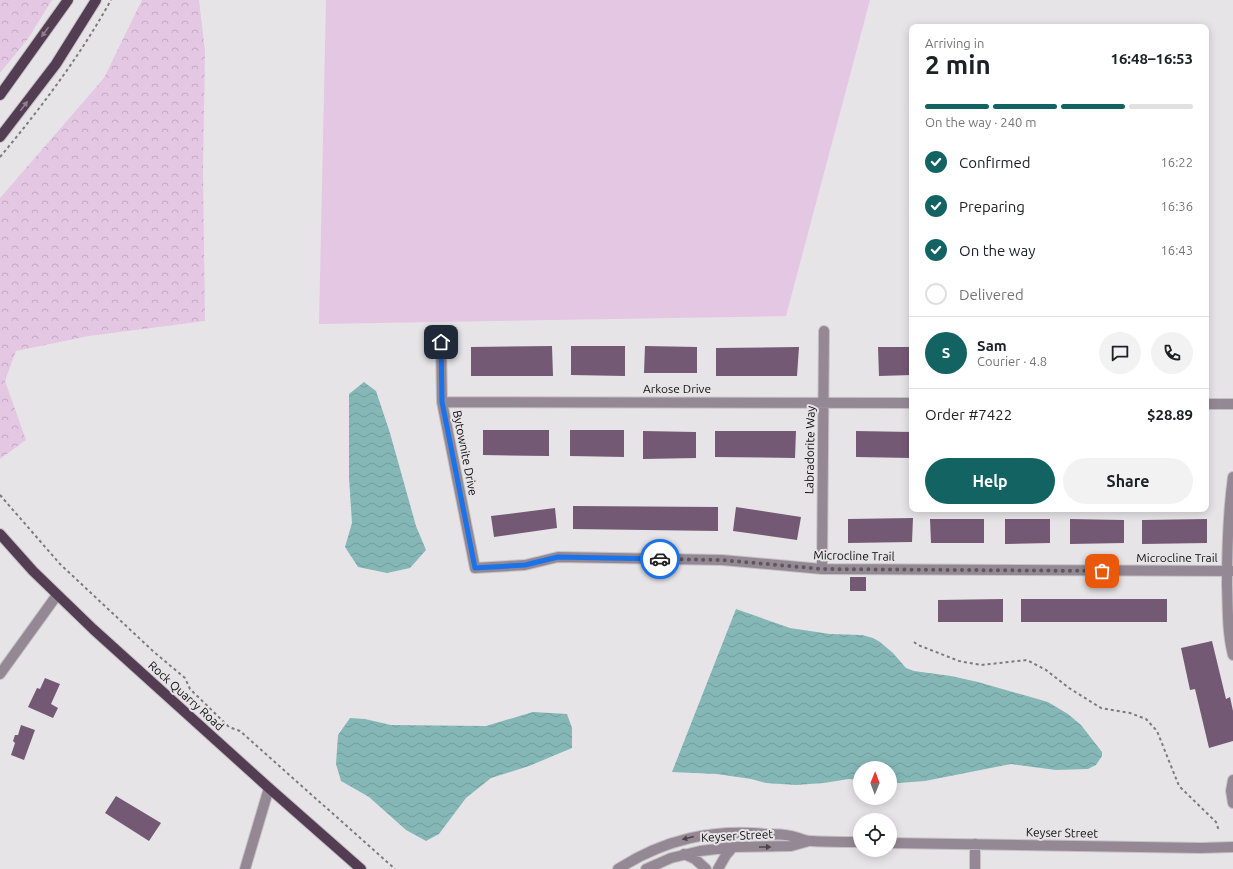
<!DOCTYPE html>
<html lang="en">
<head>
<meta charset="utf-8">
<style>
  :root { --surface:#fff; --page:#f2f2f2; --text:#202124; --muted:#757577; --line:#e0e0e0; --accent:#136363 }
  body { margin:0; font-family:Ubuntu,sans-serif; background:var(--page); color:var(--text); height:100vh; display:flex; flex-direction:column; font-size:15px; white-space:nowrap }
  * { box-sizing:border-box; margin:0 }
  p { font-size:13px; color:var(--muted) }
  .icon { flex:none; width:22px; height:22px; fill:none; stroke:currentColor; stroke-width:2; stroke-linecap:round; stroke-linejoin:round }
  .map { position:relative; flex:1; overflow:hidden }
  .side { position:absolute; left:909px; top:24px; width:300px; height:488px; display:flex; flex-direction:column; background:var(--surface); border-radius:8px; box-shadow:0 2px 10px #0003 }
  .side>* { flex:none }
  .needle { width:26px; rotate:1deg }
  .fabs { position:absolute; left:853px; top:761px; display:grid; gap:8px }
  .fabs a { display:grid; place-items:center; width:44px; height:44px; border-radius:50%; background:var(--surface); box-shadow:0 2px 10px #0003; font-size:20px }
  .pin { position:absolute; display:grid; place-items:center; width:34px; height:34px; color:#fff; margin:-17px; border-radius:8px; box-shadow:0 2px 6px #0006 }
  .courier { position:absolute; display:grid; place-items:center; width:40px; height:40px; margin:-20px; border:3px solid #1a73e8; border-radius:50%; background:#fff; color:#222; box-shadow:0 1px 5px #0007 }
  .head em { font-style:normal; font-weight:700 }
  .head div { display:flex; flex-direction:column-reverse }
  .head { display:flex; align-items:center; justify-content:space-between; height:68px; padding:0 16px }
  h1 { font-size:26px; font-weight:700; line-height:30px }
  .bar { display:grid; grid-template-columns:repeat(4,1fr); gap:6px 4px; align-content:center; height:48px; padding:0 16px }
  .bar i { height:5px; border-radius:3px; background:var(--line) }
  .bar .current { background:var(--accent) }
  .bar p { grid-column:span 4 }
  .line { display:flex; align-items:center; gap:10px; padding:0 16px; border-top:1px solid var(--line) }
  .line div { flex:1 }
  .round { display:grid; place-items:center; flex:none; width:42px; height:42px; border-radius:21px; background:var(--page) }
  ol { padding:0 16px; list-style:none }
  li { display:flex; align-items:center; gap:12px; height:44px }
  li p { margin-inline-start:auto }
  li .icon { padding:4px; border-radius:50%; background:var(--accent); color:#fff; stroke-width:4 }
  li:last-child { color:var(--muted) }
  li i { width:22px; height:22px; border:2px solid var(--line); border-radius:50% }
  .action { display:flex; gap:8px; margin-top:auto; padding:8px 16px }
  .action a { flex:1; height:46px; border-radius:24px; background:var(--accent); color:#fff; font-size:16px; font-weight:700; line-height:46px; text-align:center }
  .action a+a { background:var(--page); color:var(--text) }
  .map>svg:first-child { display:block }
  .grass { fill:#e4c7e3 }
  .forest { fill:url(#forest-crowns) }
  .water { fill:url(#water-waves) }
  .building { fill:#745974 }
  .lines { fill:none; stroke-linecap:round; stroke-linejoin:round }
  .minor-casing { stroke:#c4c2c4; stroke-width:12 }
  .major-casing { stroke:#c4c2c4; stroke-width:12 }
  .path { stroke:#7d7b7d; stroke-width:2; stroke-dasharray:3 3; stroke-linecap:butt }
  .minor { stroke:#958895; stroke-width:10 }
  .major { stroke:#533d52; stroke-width:10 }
  .oneway { fill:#8e808e }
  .oneway2 { fill:#4b454b }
  .done { stroke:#5b595b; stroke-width:4; stroke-dasharray:0 7.2 }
  .route { stroke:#1a73e8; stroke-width:5 }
  .labels { text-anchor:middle; stroke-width:4; stroke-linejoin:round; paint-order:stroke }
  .street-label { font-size:12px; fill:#0f0e0f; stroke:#e7e4e7 }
</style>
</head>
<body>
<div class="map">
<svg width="1233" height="869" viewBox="0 0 1233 869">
  <defs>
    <pattern id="forest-crowns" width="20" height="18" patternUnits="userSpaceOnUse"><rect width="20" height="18" fill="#e4c7e3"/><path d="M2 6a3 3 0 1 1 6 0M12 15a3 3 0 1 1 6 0" fill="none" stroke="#c2aac2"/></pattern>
    <pattern id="water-waves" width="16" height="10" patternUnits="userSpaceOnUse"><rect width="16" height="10" fill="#85b7b7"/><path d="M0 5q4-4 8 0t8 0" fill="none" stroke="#729c9c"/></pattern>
  </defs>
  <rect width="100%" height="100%" fill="#e7e4e7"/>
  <path class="grass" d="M326,0H870L786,316L319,324Z"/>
  <path class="forest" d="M0,0H52L27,40L0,73Z
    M142,0H199L205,51L203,170L205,321L89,336L16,351L5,381L26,440L0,459V198L104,78Z"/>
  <path class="water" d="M364,382L376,391L390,433L416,526L426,550L410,568L387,573L358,567L345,547L352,523L349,478V394Z
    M736,609L790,628L830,634L862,635L873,638L880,642L893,653L906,668L914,671L951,676L978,682L1048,702L1068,714L1081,725L1102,752V756L1096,765L1088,769L1056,770L1011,764L925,781L899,783H890V768H860V780L849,779L824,783L796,785L766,783L751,779L717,774L672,772Z
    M533,712L567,714L572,728V748L529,766L491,778L466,798L439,834L426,841L406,830L369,797L341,781L336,764L338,735L350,718L365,719L391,725L486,726Z"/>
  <path class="building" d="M552,346L553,376H471V347Z
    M571,346H625V376L571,375Z
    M645,346L697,347V373H644Z
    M799,347L797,376H716V348Z
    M878,347H912V375L879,376Z
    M483,430H549V456L483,455Z
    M570,430H624V457L570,456Z
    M643,431L696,432V458L643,459Z
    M715,431H796L795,458L715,457Z
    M856,431L912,432V458L856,457Z
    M573,506L718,507V531L573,529Z
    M736,507L801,517L797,540L733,531Z
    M555,508L557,528L494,537L491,516Z
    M913,518L912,542L848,543V519Z
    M930,519H984V543H931Z
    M1005,519H1050V543L1005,544Z
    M1070,519L1124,520V543L1070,544Z
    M1207,519V543L1142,544V520Z
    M850,577H866V591H850Z
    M1003,599V622H938V600Z
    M1021,599H1167V622H1021Z
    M1212,641L1226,699L1230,697L1233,711V741L1209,748L1195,689L1190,690L1181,648Z
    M45,678L60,684L51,704L58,708L53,718L28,707L37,688L40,689Z
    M21,725L35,730L24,760L11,755L15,743L13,741L15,735H18Z
    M116,796L161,823L149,841L105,813Z"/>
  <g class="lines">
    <defs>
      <path id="minor" d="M441,342L442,402L475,568L525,565L558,557L722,560L822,569L1233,571
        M442,402L912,403
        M1206,404H1233
        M1233,477C1228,513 1227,549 1227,585C1228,608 1227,632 1233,655
        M822,569L824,331
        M0,674L57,595
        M1233,780L1231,791L1233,803
        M890,843L1201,848L1233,847
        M684,854L695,859L706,869
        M245,869L269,788
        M618,869C665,839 711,829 766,834C774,834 783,834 791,836C798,837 804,841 811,841C827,842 844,842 860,842
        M646,869L671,858L700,851L733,847L791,846L809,841
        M718,869L726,855L733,847
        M975,869V844"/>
      <path id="major" d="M0,95L68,0
        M0,137L56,64L96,0
        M0,534L33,571L93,629L269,788L361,869"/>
    </defs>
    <use href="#minor" class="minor-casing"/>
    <use href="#major" class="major-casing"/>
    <path class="path" d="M0,157C41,108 80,56 111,0
      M0,495L60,564L154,652L185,678L190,689L229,727L240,731L395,869
      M914,642L918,645L959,661L981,665L1027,660L1046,670L1069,688L1101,708L1130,713L1146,719L1157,731L1179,786L1216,822L1219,831"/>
    <use href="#minor" class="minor"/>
    <use href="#major" class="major"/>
  </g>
  <defs><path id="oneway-solid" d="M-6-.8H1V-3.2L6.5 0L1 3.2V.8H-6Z"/></defs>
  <g class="oneway">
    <use href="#oneway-solid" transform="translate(45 32) rotate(126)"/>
    <use href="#oneway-solid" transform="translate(24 106) rotate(-53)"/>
  </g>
  <g class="oneway2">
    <use href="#oneway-solid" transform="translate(688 838) rotate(166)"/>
    <use href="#oneway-solid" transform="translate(765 847)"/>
  </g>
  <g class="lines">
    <path class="done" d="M660,559L722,560L822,569L1102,571"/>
    <path class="route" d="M441,342L442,402L475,568L525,565L558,557L660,559"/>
  </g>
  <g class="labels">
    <g class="street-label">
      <text x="677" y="393">Arkose Drive</text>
      <text transform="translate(810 450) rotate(-89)" y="4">Labradorite Way</text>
      <text transform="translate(465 453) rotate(79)" y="4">Bytownite Drive</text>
      <text transform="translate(854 556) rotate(1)" y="4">Microcline Trail</text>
      <text x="1177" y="562">Microcline Trail</text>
      <text transform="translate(186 696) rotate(42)" y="4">Rock Quarry Road</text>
      <text transform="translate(1062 833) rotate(1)" y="4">Keyser Street</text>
      <text transform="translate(737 836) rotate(-3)" y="4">Keyser Street</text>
    </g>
  </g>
</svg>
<div class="fabs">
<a><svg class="needle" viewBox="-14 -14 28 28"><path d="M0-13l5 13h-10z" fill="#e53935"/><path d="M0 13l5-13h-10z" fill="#757577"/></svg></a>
<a><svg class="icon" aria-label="locate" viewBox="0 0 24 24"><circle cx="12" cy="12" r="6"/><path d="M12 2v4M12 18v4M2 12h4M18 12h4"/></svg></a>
</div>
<div class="pin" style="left:1102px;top:571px;background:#ea580c"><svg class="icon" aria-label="bag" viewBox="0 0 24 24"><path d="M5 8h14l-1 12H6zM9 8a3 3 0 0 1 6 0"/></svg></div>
<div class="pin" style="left:441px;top:342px;background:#1f2937"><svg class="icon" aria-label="home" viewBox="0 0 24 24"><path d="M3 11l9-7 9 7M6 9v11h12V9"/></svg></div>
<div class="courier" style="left:660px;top:559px"><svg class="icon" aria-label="car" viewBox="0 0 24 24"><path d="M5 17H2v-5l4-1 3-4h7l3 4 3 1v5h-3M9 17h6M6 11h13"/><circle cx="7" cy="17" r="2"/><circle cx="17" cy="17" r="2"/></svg></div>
<section class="side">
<div class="head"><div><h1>2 min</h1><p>Arriving in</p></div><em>16:48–16:53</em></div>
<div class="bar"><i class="current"></i><i class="current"></i><i class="current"></i><i></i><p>On the way · 240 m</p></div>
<ol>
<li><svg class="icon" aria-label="check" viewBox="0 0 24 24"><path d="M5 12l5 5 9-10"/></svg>Confirmed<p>16:22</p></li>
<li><svg class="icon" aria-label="check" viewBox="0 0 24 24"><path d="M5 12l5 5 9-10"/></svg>Preparing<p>16:36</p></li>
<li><svg class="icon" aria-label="check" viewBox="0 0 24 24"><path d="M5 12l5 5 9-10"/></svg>On the way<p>16:43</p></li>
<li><i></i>Delivered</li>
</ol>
<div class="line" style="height:72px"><b class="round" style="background:var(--accent);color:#fff">S</b><div><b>Sam</b><p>Courier · 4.8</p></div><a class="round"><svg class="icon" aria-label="chat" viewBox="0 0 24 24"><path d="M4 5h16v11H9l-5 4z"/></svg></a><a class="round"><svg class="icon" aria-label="phone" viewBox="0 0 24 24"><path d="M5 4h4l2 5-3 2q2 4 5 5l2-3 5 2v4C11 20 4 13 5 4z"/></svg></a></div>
<div class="line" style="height:52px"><div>Order #7422</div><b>$28.89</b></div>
<div class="action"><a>Help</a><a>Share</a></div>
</section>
</div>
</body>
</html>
